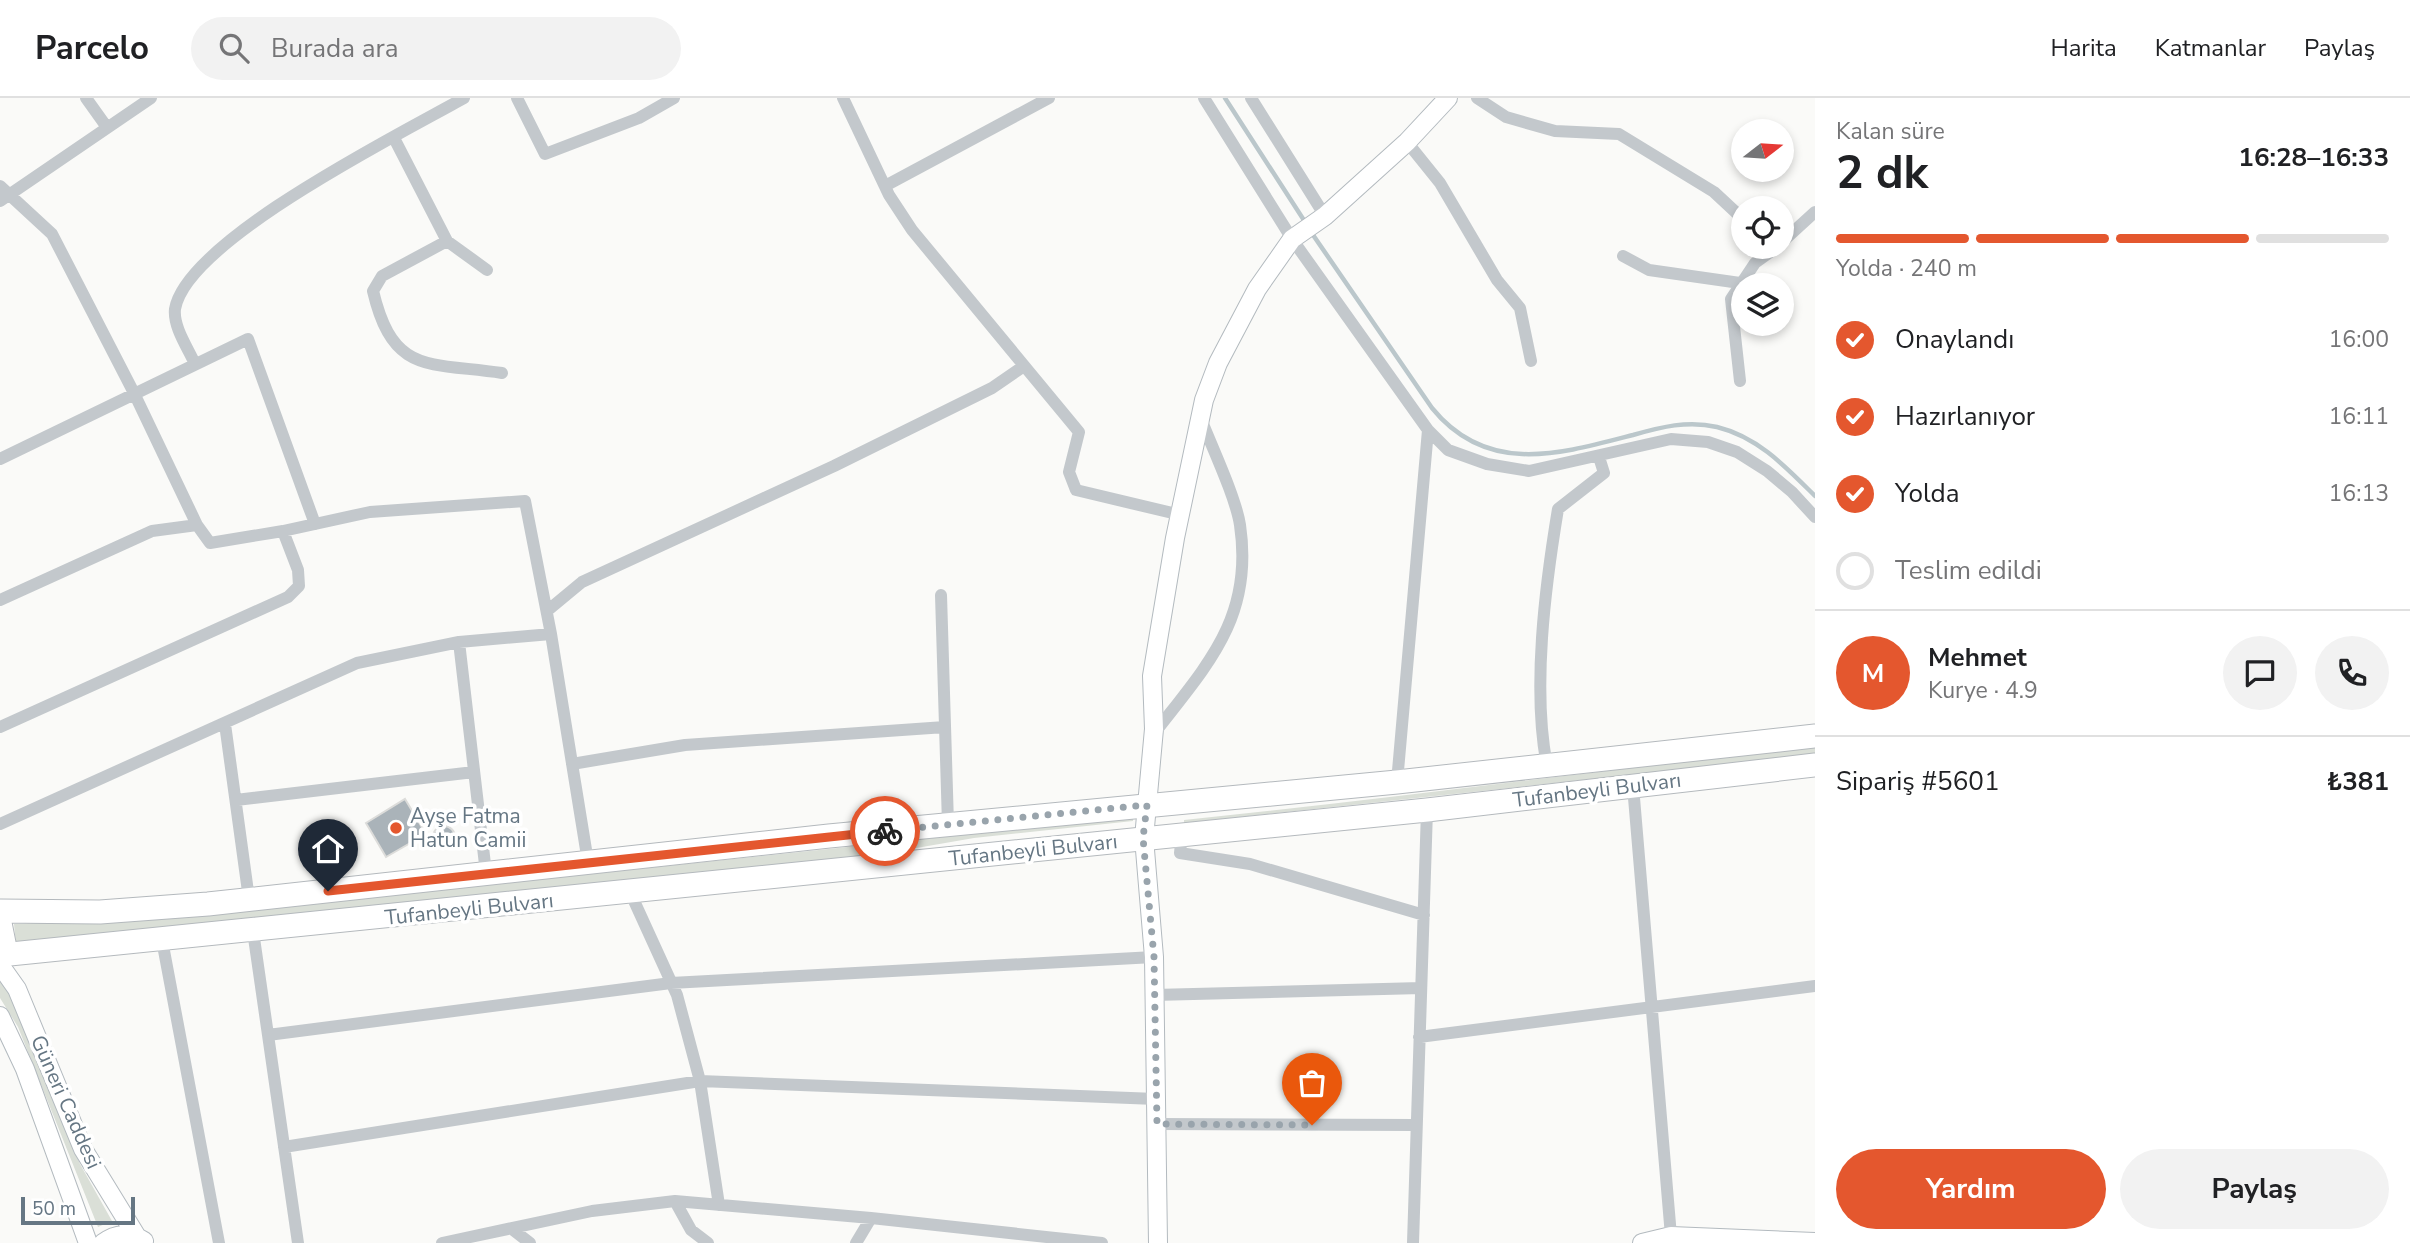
<!DOCTYPE html>
<html lang="tr">
<head>
<meta charset="utf-8">
<style>
  :root { --surface:#fff; --page:#f2f2f2; --text:#202124; --muted:#757577; --line:#e0e0e0; --accent:#e4572e }
  body { margin:0; font-family:"Nunito Sans",sans-serif; background:var(--page); color:var(--text); height:100vh; display:flex; flex-direction:column; font-size:26px; white-space:nowrap }
  * { box-sizing:border-box; margin:0 }
  p { font-size:23px; color:var(--muted) }
  .icon { flex:none; width:38px; height:38px; fill:none; stroke:currentColor; stroke-width:2; stroke-linecap:round; stroke-linejoin:round }
  .map { position:relative; flex:1; overflow:hidden }
  .drawer { display:flex; flex-direction:column; background:var(--surface); width:595px }
  .drawer>* { flex:none }
  .needle { width:46px; rotate:73deg }
  .tools { position:absolute; left:1731px; top:21px; display:grid; gap:14px }
  .tools a { display:grid; place-items:center; width:63px; height:63px; border-radius:50%; background:var(--surface); box-shadow:0 4px 10px #0003; font-size:35px }
  .scale { position:absolute; left:21px; bottom:18px; width:114px; box-sizing:border-box; padding-left:7px; border:4px solid #657683; border-top:0; font-size:19px; line-height:24px; white-space:nowrap; color:#657683; -webkit-text-stroke:5px #fff; paint-order:stroke }
  .pin { position:absolute; display:grid; place-items:center; width:60px; height:60px; color:#fff; margin:-72px -30px; border-radius:50% 50% 50% 0; rotate:-45deg; box-shadow:0 0 7px #0007 }
  .pin .icon { rotate:45deg }
  .courier { position:absolute; display:grid; place-items:center; width:70px; height:70px; margin:-35px; border:5px solid #e4572e; border-radius:50%; background:#fff; color:#222; box-shadow:0 2px 9px #0007 }
  .summary em { font-style:normal; font-weight:700 }
  .summary div { display:flex; flex-direction:column-reverse }
  .summary { display:flex; align-items:center; justify-content:space-between; height:119px; padding:0 21px }
  h1 { font-size:46px; font-weight:700; line-height:52px }
  .bar { display:grid; grid-template-columns:repeat(4,1fr); gap:10px 7px; align-content:center; height:84px; padding:0 21px }
  .bar i { height:9px; border-radius:5px; background:var(--line) }
  .bar .on { background:var(--accent) }
  .bar p { grid-column:span 4 }
  .line { display:flex; align-items:center; gap:18px; padding:0 21px; border-top:2px solid var(--line) }
  .line div { flex:1 }
  .round { display:grid; place-items:center; flex:none; width:74px; height:74px; border-radius:37px; background:var(--page) }
  ol { padding:0 21px; list-style:none }
  li { display:flex; align-items:center; gap:21px; height:77px }
  li p { margin-inline-start:auto }
  li .icon { padding:7px; border-radius:50%; background:var(--accent); color:#fff; stroke-width:4 }
  li:last-child { color:var(--muted) }
  li i { width:38px; height:38px; border:4px solid var(--line); border-radius:50% }
  .button { display:flex; gap:14px; margin-top:auto; padding:14px 21px }
  .button a { flex:1; height:80px; border-radius:42px; background:var(--accent); color:#fff; font-size:28px; font-weight:700; line-height:80px; text-align:center }
  .button a+a { background:var(--page); color:var(--text) }
  header { display:flex; align-items:center; gap:42px; box-sizing:border-box; height:98px; padding:0 35px; background:var(--surface); border-bottom:2px solid var(--line) }
  header strong { font-size:33px }
  nav { display:flex; gap:38px; margin-inline-start:auto; font-size:24px }
  .search { width:490px; height:63px; background:var(--page); display:flex; align-items:center; gap:18px; box-sizing:border-box; padding:0 24px; border-radius:38px; color:var(--muted); font-size:26px }
  main { display:flex; flex:1; min-height:0 }
  .map>svg:first-child { display:block }
  .green { fill:#dadfd7 }
  .lines { fill:none; stroke-linecap:round; stroke-linejoin:round }
  .stream { stroke:#bbc7cb; stroke-width:4.5 }
  .building { fill:#aab3b9; stroke:#dcdcda; stroke-width:2 }
  .secondary-casing { stroke:#b3babf; stroke-width:20 }
  .highway-casing { stroke:#b4b9bd; stroke-width:25 }
  .street { stroke:#c3c8cc; stroke-width:12 }
  .secondary { stroke:#fff; stroke-width:18 }
  .highway { stroke:#fff; stroke-width:23 }
  .done { stroke:#99a4ac; stroke-width:7; stroke-dasharray:0 12.6 }
  .route { stroke:#e4572e; stroke-width:9 }
  .poi-dot { fill:#e4572e; stroke:#fff; stroke-width:2.5 }
  .labels { text-anchor:middle; stroke-width:7; stroke-linejoin:round; paint-order:stroke }
  .street-label { font-size:21px; fill:#657683; stroke:#fff }
  .poi-label { font-size:21px; fill:#657683; stroke:#fff; text-anchor:start }
</style>
</head>
<body>
<header>
<strong>Parcelo</strong>
<div class="search"><svg class="icon" aria-label="search" viewBox="0 0 24 24"><circle cx="10" cy="10" r="6"/><path d="M15 15l6 6"/></svg>Burada ara</div>
<nav><a>Harita</a><a>Katmanlar</a><a>Paylaş</a></nav>
</header>
<main>
<div class="map">
<svg width="1815" height="1145" viewBox="0 0 1815 1145">
  <rect width="100%" height="100%" fill="#fafaf8"/>
  <path class="green" d="M1815,648V657L1184,725V722C1395,700 1605,672 1815,648Z
    M1133,719V723L974,740L876,757L16,847L14,826L190,818Z
    M0,870L80,1066L112,1123L98,1129L18,929L0,900Z"/>
  <g class="lines">
    <path class="stream" d="M1225,0L1307,127
      M1311,134L1432,310C1487,378 1560,356 1633,337C1661,329 1688,322 1717,329C1758,339 1786,369 1815,398"/>
  </g>
  <path class="building" d="M405,701L426,736L386,759L366,725Z
    M433 739a11 11 0 1 1 22 0a11 11 0 1 1-22 0Z"/>
  <g class="lines">
    <defs>
      <path id="secondary" d="M0,867L17,891L83,1051L137,1139
        M0,918L25,971L88,1145
        M103,1145C116,1135 130,1134 144,1143
        M1158,1145L1154,859L1144,740L1154,631L1152,578L1175,440L1204,302L1218,265L1257,191L1292,141L1325,118L1407,44L1448,0
        M1642,1145L1671,1138L1815,1144"/>
      <path id="highway" d="M0,813L100,814L208,806L829,738L1397,684L1815,638
        M0,825L4,845L0,854
        M0,857L1427,712L1815,667"/>
    </defs>
    <use href="#secondary" class="secondary-casing"/>
    <use href="#highway" class="highway-casing"/>
    <path class="street" d="M86,0L106,28
      M517,0L545,56L639,20L674,0
      M843,0L889,97L912,132L1079,334L1069,374L1076,392L1181,417
      M1204,0L1292,141L1428,332L1448,352L1487,366L1529,373L1671,341L1708,344L1737,354L1767,373L1792,394L1815,419
      M1251,0L1325,118
      M1477,0L1506,19L1555,33L1619,36L1714,94L1743,121
      M394,40L447,143L487,172
      M1407,44L1440,85L1497,182L1520,210L1531,263
      M0,88L52,136L134,295L197,427L210,445L283,433L370,414L525,403L551,536L588,764
      M885,88L1049,0
      M0,103L151,0
      M447,143L382,178L373,193C393,277 428,264 502,275
      M1782,144L1815,114
      M1623,158L1649,172L1740,185
      M195,266C188,250 173,229 175,211C187,142 402,35 464,0
      M1740,283L1731,201L1755,165L1777,149
      M0,361L248,241L315,426
      M941,497L948,726
      M0,502L152,433L197,427
      M547,513L582,484L834,368L992,290L1024,268
      M459,544L486,775
      M225,626L249,801
      M0,629L288,499L299,488L298,472L283,433
      M1153,637C1206,568 1254,521 1240,427C1236,400 1212,349 1201,321
      M572,666L685,647L945,629
      M1547,668C1532,591 1545,489 1558,411L1604,375L1599,359
      M1397,684L1428,332
      M1633,688L1671,1138
      M236,702L474,674
      M0,726L357,565L459,544L551,536
      M1182,736L1180,755L1250,766L1424,817
      M630,794L677,897L700,983L719,1107
      M253,833L298,1145
      M162,842L219,1145
      M1154,897L1421,890
      M268,937L671,885L1154,859
      M1419,939L1815,888
      M1157,1026L1416,1027
      M284,1049L700,983L1156,1001
      M675,1103L691,1132L708,1145
      M512,1131L530,1145
      M442,1145L592,1113L675,1103L871,1120L1102,1145
      M856,1145L871,1120
      M1413,1145L1427,712"/>
    <use href="#secondary" class="secondary"/>
    <use href="#highway" class="highway"/>
  </g>
  <g class="lines">
    <path class="done" d="M885,733L1147,707L1143,740L1154,859L1157,1026L1312,1027"/>
    <path class="route" d="M328,793L885,733"/>
  </g>
  <circle class="poi-dot" cx="396" cy="730" r="7"/>
  <g class="labels">
    <g class="street-label">
      <text transform="translate(1597 692) rotate(-7)" y="7">Tufanbeyli Bulvarı</text>
      <text transform="translate(1033 752) rotate(-6)" y="7">Tufanbeyli Bulvarı</text>
      <text transform="translate(469 811) rotate(-6)" y="7">Tufanbeyli Bulvarı</text>
      <text transform="translate(66 1004) rotate(66)" y="7">Güneri Caddesi</text>
    </g>
    <g class="poi-label">
      <text x="410" y="725">Ayşe Fatma<tspan x="410" dy="24">Hatun Camii</tspan></text>
    </g>
  </g>
</svg>
<div class="tools">
<a><svg class="needle" viewBox="-14 -14 28 28"><path d="M0-13l5 13h-10z" fill="#e53935"/><path d="M0 13l5-13h-10z" fill="#757577"/></svg></a>
<a><svg class="icon" aria-label="locate" viewBox="0 0 24 24"><circle cx="12" cy="12" r="6"/><path d="M12 2v4M12 18v4M2 12h4M18 12h4"/></svg></a>
<a><svg class="icon" aria-label="layers" viewBox="0 0 24 24"><path d="M12 4l9 5-9 5-9-5zM3 14l9 5 9-5"/></svg></a>
</div>
<div class="scale">50 m</div>
<div class="pin" style="left:1312px;top:1027px;background:#ea580c"><svg class="icon" aria-label="bag" viewBox="0 0 24 24"><path d="M5 8h14l-1 12H6zM9 8a3 3 0 0 1 6 0"/></svg></div>
<div class="pin" style="left:328px;top:793px;background:#1f2937"><svg class="icon" aria-label="home" viewBox="0 0 24 24"><path d="M3 11l9-7 9 7M6 9v11h12V9"/></svg></div>
<div class="courier" style="left:885px;top:733px"><svg class="icon" aria-label="bike" viewBox="0 0 24 24"><circle cx="6" cy="16" r="4"/><circle cx="18" cy="16" r="4"/><path d="M6 16l4-8h5l3 8M10 8l3 8H6M13 5h3"/></svg></div>
</div>
<section class="drawer">
<div class="summary"><div><h1>2 dk</h1><p>Kalan süre</p></div><em>16:28–16:33</em></div>
<div class="bar"><i class="on"></i><i class="on"></i><i class="on"></i><i></i><p>Yolda · 240 m</p></div>
<ol>
<li><svg class="icon" aria-label="check" viewBox="0 0 24 24"><path d="M5 12l5 5 9-10"/></svg>Onaylandı<p>16:00</p></li>
<li><svg class="icon" aria-label="check" viewBox="0 0 24 24"><path d="M5 12l5 5 9-10"/></svg>Hazırlanıyor<p>16:11</p></li>
<li><svg class="icon" aria-label="check" viewBox="0 0 24 24"><path d="M5 12l5 5 9-10"/></svg>Yolda<p>16:13</p></li>
<li><i></i>Teslim edildi</li>
</ol>
<div class="line" style="height:126px"><b class="round" style="background:var(--accent);color:#fff">M</b><div><b>Mehmet</b><p>Kurye · 4.9</p></div><a class="round"><svg class="icon" aria-label="chat" viewBox="0 0 24 24"><path d="M4 5h16v11H9l-5 4z"/></svg></a><a class="round"><svg class="icon" aria-label="phone" viewBox="0 0 24 24"><path d="M5 4h4l2 5-3 2q2 4 5 5l2-3 5 2v4C11 20 4 13 5 4z"/></svg></a></div>
<div class="line" style="height:91px"><div>Sipariş #5601</div><b>₺381</b></div>
<div class="button"><a>Yardım</a><a>Paylaş</a></div>
</section>
</main>
</body>
</html>
